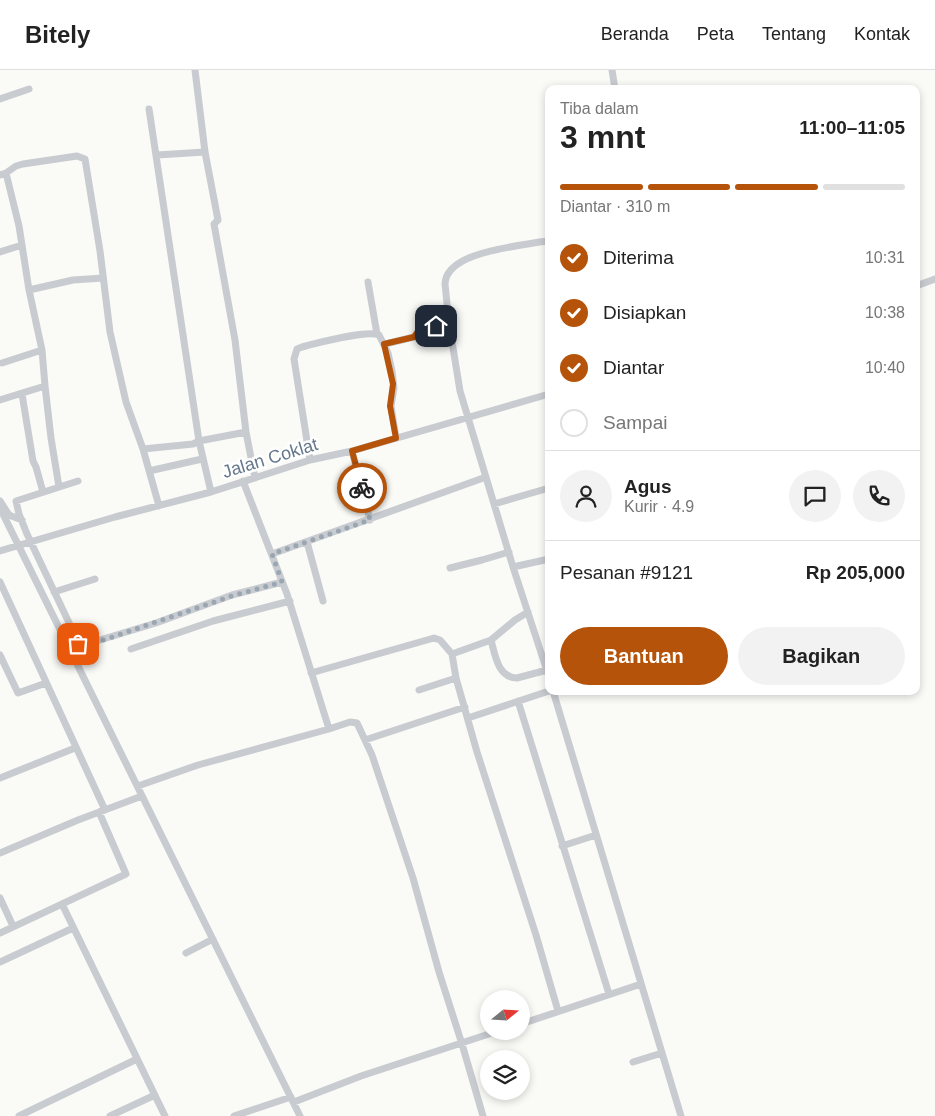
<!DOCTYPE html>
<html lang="id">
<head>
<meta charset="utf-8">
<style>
  :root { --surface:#fff; --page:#f2f2f2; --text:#222; --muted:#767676; --line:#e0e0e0; --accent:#b45309 }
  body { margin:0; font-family:Arial,sans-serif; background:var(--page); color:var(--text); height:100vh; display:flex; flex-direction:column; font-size:19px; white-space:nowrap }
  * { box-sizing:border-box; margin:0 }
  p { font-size:16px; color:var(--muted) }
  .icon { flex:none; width:28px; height:28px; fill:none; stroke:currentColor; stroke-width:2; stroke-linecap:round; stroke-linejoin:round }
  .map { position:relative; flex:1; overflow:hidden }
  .side { position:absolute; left:545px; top:15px; width:375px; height:610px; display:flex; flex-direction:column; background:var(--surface); border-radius:10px; box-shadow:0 2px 8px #0003 }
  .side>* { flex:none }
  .needle { width:32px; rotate:72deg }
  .fabs { position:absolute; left:480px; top:920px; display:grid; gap:10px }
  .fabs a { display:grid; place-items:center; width:50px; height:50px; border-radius:50%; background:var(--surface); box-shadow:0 2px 8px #0003; font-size:25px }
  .pin { position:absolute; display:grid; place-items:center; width:42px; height:42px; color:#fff; margin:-21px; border-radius:10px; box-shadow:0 2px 8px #0006 }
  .courier { position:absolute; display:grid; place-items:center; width:50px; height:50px; margin:-25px; border:4px solid #b45309; border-radius:50%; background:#fff; color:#222; box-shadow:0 1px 6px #0007 }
  .summary em { font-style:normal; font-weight:800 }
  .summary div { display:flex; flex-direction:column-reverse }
  .summary { display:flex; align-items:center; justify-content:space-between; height:85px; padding:0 15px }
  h1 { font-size:32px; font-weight:800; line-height:38px }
  .bar { display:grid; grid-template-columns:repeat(4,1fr); gap:8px 5px; align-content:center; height:60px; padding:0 15px }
  .bar i { height:6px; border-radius:4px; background:var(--line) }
  .bar .on { background:var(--accent) }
  .bar p { grid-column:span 4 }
  .line { display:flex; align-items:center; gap:12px; padding:0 15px; border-top:1px solid var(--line) }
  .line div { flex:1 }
  .round { display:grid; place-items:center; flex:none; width:52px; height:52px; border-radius:26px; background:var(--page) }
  ol { padding:0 15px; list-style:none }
  li { display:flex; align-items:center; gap:15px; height:55px }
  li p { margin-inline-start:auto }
  li .icon { padding:5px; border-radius:50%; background:var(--accent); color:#fff; stroke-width:4 }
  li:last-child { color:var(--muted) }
  li i { width:28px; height:28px; border:2px solid var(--line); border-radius:50% }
  .cta { display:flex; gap:10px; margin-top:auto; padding:10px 15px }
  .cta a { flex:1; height:58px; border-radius:30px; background:var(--accent); color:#fff; font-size:20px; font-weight:800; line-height:58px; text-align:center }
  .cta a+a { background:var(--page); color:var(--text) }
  header { display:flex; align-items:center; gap:30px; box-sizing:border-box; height:70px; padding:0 25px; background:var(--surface); border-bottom:1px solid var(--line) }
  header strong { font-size:24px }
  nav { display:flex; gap:28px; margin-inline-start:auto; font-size:18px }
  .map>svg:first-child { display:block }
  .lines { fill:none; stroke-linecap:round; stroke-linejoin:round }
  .minor { stroke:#c8cbd0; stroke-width:7 }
  .done { stroke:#9aa6b1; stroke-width:5; stroke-dasharray:0 9 }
  .route { stroke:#b45309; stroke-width:6 }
  .labels { text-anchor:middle; stroke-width:5; stroke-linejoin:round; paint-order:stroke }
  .street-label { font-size:18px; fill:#66788b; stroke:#fff }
</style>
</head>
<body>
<header>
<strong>Bitely</strong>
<nav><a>Beranda</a><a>Peta</a><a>Tentang</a><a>Kontak</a></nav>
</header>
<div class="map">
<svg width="935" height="1046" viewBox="0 0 935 1046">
  <rect width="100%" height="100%" fill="#fafaf7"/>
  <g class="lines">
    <path class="minor" d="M195,0L205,82L218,150L214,154L235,270L246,362L255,408
      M612,0L615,19
      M0,29L29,19
      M149,39L199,371L211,422
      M157,85L205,82
      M6,103L16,96L23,94L77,86L85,89L100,181L110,262L126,332L143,379L159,436
      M0,105L6,103L19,156L29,220L42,280L45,316L0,330
      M549,171L539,172C515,177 446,182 445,214L449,253L460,321L513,497L549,607
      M0,182L22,175
      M368,212L377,264
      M916,216L935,209
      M29,220L73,210L103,208
      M385,274L414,267L419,260L449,253
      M2,293L42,280
      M45,316L51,368L59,417
      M22,324L33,391L36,397L43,422
      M143,379L193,374L199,371L246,362
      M352,381L370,450
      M310,390L294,289L297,279L302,277C317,273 368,260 379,265L388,283L392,301L394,318L391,336L396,368
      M149,401L202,389
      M243,411L287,524L329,659L350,652L357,653L372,685L413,808L439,902L462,974L483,1046
      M0,431L9,445L22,450
      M494,434L549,418
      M0,438L300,1046
      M307,472L323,531
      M0,481L115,447L211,422L310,390L352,381L549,324
      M272,484L486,407
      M513,497L549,489
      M450,498L482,490L509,482
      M0,512L105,740
      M54,522L95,509
      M491,570C495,585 498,608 517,608L547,600
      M80,576L156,553L232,525L282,512
      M131,579L213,551L290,531
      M452,584L491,570L515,550L528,542
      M0,585L18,623L46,613
      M72,586L80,576L27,464L19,444L16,431L78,411
      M311,603L434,568L440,570L452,584L456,608L477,682L536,865L558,941
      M419,620L456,608
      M553,621L681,1046
      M518,631L609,924
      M468,648L549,621
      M365,670L465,637
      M0,708L75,678
      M138,716L198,695L329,659
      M562,776L596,765
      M0,783L78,750L142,726
      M0,828L13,856
      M62,834L165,1046
      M0,863L126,804L99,742
      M186,883L213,869
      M0,892L73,858
      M521,954L641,914
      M633,992L662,983
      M294,1032L361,1006L498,961
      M19,1046L137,989
      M110,1046L155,1025
      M234,1046L291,1027"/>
  </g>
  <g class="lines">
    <path class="done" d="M78,574L80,576L89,575L232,526L282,512L272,484L370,450L362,418"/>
    <path class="route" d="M362,418L352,381L396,368L390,336L393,314L384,274L414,267L419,260L436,256"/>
  </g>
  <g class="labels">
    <g class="street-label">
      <text transform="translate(270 388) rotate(-17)" y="6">Jalan Coklat</text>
    </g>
  </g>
</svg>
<div class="fabs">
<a><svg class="needle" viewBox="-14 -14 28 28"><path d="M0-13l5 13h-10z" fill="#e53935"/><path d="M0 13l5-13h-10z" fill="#767676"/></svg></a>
<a><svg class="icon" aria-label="layers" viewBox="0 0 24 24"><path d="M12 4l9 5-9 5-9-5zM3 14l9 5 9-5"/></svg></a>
</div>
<div class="pin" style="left:78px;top:574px;background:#ea580c"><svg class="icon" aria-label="bag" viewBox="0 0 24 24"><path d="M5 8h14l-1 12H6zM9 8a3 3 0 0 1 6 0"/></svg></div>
<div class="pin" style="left:436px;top:256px;background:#1f2937"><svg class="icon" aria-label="home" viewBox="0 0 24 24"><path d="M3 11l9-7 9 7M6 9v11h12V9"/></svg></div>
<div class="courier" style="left:362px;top:418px"><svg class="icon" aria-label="bike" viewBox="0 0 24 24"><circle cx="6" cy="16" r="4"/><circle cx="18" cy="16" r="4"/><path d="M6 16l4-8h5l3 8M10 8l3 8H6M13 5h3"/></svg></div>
<section class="side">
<div class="summary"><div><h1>3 mnt</h1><p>Tiba dalam</p></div><em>11:00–11:05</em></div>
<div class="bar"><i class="on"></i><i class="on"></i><i class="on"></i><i></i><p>Diantar · 310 m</p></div>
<ol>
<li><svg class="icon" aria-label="check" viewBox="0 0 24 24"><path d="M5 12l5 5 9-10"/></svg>Diterima<p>10:31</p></li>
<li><svg class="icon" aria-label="check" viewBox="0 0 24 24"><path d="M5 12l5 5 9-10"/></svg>Disiapkan<p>10:38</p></li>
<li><svg class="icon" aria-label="check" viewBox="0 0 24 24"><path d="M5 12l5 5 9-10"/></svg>Diantar<p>10:40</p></li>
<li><i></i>Sampai</li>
</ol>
<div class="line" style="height:90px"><a class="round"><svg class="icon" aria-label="person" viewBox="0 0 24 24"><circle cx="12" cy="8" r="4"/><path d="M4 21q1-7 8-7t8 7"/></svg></a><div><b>Agus</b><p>Kurir · 4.9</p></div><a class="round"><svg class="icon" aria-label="chat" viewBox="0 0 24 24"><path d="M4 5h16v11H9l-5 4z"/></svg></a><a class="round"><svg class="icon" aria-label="phone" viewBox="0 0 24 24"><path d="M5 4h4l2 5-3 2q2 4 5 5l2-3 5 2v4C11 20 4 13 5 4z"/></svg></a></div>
<div class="line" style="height:65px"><div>Pesanan #9121</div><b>Rp 205,000</b></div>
<div class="cta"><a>Bantuan</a><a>Bagikan</a></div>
</section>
</div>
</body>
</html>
